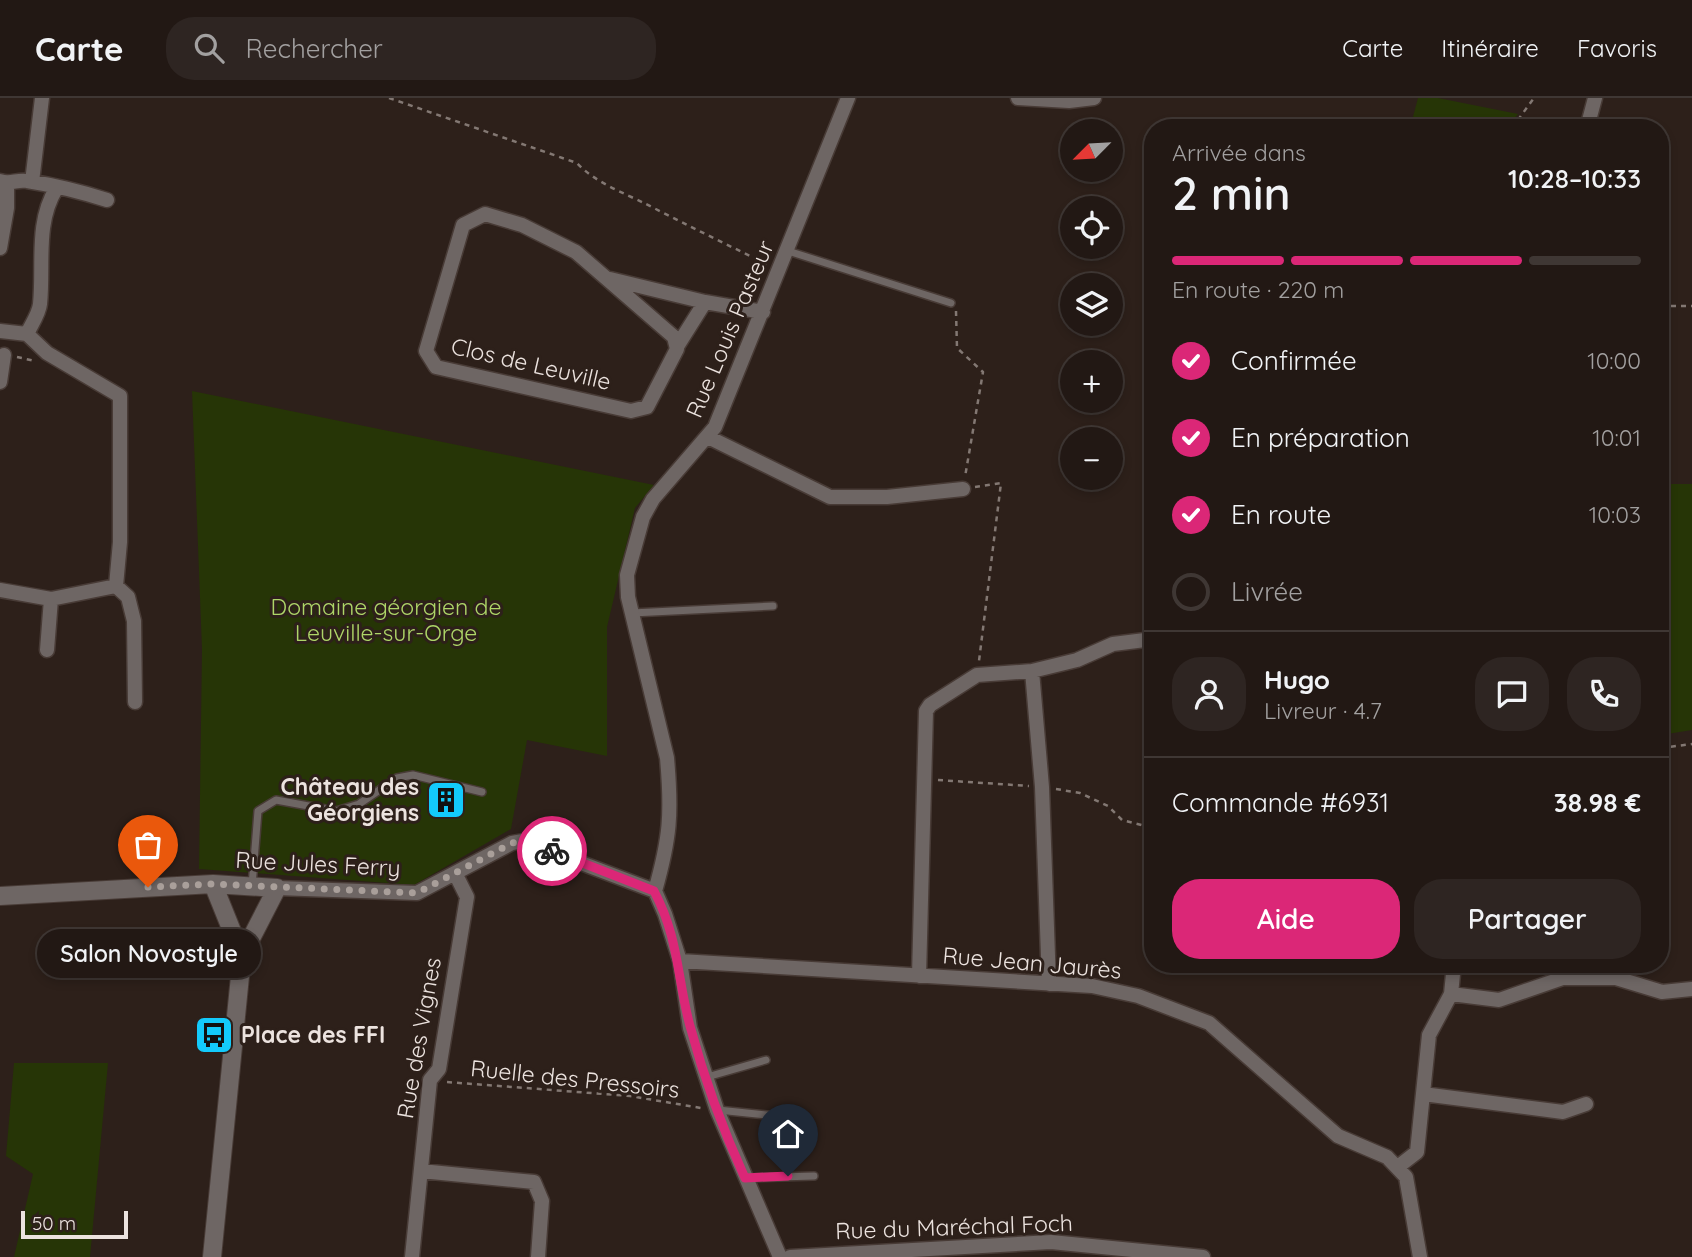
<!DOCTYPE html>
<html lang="fr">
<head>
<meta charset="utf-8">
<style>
  :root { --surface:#221814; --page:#2e2522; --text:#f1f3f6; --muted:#a2a0a0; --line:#3f3734; --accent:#db2777 }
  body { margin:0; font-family:Quicksand,sans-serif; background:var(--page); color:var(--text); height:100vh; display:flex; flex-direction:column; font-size:26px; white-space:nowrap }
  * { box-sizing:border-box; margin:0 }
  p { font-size:23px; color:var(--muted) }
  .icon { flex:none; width:38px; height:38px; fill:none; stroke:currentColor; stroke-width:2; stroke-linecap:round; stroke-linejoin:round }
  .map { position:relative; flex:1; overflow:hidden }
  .sheet { position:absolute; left:1144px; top:21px; width:525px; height:854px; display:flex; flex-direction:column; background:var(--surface); border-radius:28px; box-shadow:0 4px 10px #0003,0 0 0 2px var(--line) }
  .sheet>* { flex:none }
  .needle { width:46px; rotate:246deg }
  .controls { position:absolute; left:1060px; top:21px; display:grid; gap:14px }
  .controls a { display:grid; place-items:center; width:63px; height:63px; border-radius:50%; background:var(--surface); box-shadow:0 4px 10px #0003,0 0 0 2px var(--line); font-size:35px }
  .scale { position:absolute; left:21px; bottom:18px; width:107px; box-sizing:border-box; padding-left:7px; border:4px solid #ece3df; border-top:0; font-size:19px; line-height:24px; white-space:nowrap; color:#ece3df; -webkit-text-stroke:5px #2d201a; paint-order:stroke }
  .pin { position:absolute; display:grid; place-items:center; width:60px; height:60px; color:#fff; margin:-72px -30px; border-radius:50% 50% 50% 0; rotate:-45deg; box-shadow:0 0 7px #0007 }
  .pin .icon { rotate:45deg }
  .courier { position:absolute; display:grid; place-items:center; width:70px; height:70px; margin:-35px; border:5px solid #db2777; border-radius:50%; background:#fff; color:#222; box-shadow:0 2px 9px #0007 }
  .bubble { position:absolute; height:49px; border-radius:24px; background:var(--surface); box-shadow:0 4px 10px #0003,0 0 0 2px var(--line); font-size:23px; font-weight:600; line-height:49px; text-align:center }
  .summary em { font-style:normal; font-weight:600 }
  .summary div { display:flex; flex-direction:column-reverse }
  .summary { display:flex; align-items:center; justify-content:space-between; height:119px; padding:0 28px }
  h1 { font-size:46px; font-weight:600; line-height:52px }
  .bar { display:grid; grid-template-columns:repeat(4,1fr); gap:10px 7px; align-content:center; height:84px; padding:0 28px }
  .bar i { height:9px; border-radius:5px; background:var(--line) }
  .bar .active { background:var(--accent) }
  .bar p { grid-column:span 4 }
  .line { display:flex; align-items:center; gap:18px; padding:0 28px; border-top:2px solid var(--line) }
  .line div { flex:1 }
  .round { display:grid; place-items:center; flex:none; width:74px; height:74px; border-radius:28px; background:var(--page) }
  ol { padding:0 28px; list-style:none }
  li { display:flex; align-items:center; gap:21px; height:77px }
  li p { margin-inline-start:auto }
  li .icon { padding:7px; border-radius:50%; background:var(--accent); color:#fff; stroke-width:4 }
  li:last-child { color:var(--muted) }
  li i { width:38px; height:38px; border:4px solid var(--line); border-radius:50% }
  .cta { display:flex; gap:14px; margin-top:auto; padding:14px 28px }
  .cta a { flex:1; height:80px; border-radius:28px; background:var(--accent); color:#fff; font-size:28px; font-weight:600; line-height:80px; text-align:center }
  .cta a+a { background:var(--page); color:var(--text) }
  header { display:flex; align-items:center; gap:42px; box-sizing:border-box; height:98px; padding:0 35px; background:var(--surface); border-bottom:2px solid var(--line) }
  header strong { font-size:33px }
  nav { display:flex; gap:38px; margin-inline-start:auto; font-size:24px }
  .search { width:490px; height:63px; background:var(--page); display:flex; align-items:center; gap:18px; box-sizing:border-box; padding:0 24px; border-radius:28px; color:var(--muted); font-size:26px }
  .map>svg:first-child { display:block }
  .green { fill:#263506 }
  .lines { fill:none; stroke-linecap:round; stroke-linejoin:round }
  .service-casing { stroke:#483b36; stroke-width:10 }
  .minor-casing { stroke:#483b36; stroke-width:17 }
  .tertiary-casing { stroke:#483b36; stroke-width:20 }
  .path { stroke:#837873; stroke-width:2.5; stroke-dasharray:5 5; stroke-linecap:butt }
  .service { stroke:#6e6664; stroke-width:7 }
  .minor { stroke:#6e6664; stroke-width:14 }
  .tertiary { stroke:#6e6664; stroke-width:18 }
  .done { stroke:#a99f9a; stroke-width:7; stroke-dasharray:0 12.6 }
  .route { stroke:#db2777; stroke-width:9 }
  .labels { text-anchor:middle; stroke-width:6; stroke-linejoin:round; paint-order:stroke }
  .street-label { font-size:23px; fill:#ece3df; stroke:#2d201a }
  .park-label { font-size:23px; fill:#aed668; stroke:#2d201a }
  .poi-label { font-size:23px; font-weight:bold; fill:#ece3df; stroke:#2d201a; text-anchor:end }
</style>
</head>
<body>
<header>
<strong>Carte</strong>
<div class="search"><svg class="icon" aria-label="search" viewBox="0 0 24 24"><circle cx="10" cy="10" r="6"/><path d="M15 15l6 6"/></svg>Rechercher</div>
<nav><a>Carte</a><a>Itinéraire</a><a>Favoris</a></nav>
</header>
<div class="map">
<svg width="1692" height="1159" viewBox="0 0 1692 1159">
  <rect width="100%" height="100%" fill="#2d201a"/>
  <path class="green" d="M1418,0H1438L1518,16L1507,30H1410Z
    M192,293L654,387L635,410L607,529V658L527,642L511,731L414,787L199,771L202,551Z
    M1661,386H1692V632L1661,637Z
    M14,965H108L90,1159H14L33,1076L6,1058Z"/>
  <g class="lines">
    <defs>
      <path id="service" d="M788,153L951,205
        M632,515L773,508
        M252,788L258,713L276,702L336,713L359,706L397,680L413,677L482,694
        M707,979L766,962
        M718,1012L807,1021
        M745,1080L814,1078"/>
      <path id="minor" d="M1018,0L1069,3L1094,0
        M1587,30L1595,0
        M0,83C10,87 17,81 27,83C53,87 82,94 107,102
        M32,84L42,0
        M485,116L522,127L576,154L674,239L677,251L647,309L631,313L436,269L426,253L463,127Z
        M0,150L7,110V86
        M610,181L705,204L763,214
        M0,233L27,236L47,255L120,298V444L116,488L128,499L134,523L135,604
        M27,236C31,227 39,216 40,206C44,168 35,125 56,91
        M678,247L705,204
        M0,284L4,257
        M708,339L830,399H887L963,391
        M0,492L51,501L116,488
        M47,552L51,501
        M1032,573L1042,689L1049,886
        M277,790L417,795L512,745L523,743L655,793
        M655,793C670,740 672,716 667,660L628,499L627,477L643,419L653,401L715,329L848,0
        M655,793L665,816L680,863L690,930L717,1012L780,1159
        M680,863L1092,888L1138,898L1209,925L1338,1038L1387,1059L1406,1079L1420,1159
        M919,878L926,613L930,607L977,577L1032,573L1077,562L1113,546L1153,541
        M1451,896L1499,902L1563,880H1616L1662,894L1692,891
        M1423,996L1563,1014L1586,1006
        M1399,1068L1417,1054L1429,937L1451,896L1454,866
        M421,1073L534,1084L542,1103L538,1159
        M412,1159L430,982L439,971L467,799L455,775
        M790,1159L1051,1144L1203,1159"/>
      <path id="tertiary" d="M213,786L242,858
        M0,798L213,786L277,790L242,858L212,1159"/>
    </defs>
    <use href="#service" class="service-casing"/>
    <use href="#minor" class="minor-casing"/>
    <use href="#tertiary" class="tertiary-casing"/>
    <path class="path" d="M389,0L577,65C594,84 624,95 646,106C687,127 727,147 767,166
      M1512,30L1534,0
      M1661,208H1692
      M956,213L957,250L983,274L965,379
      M17,259L35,263
      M975,389L1001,385L979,563
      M1661,650L1692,646
      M938,682L1029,688
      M1056,691L1080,695L1108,708L1122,722L1153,730
      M447,984L630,998L701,1010"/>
    <use href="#service" class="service"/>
    <use href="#minor" class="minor"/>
    <use href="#tertiary" class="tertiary"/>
  </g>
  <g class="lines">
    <path class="done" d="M148,789L213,786L417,795L512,745L523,743L552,753"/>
    <path class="route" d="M552,753L654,793C679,840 677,880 690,928C704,980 723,1032 745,1080L788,1078"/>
  </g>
  <defs>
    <symbol id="building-square" viewBox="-11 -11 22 22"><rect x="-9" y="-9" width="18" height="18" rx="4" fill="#13cafb" stroke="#2d201a"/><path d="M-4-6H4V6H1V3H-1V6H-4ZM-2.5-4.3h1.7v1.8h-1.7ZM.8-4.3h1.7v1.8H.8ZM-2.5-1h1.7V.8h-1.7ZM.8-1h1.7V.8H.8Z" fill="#111"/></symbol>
    <symbol id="bus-square" viewBox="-11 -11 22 22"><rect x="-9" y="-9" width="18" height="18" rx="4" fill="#13cafb" stroke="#2d201a"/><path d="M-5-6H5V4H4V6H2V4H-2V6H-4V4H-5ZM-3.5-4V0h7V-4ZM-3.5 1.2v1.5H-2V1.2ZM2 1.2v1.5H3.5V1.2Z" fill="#111"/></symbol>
  </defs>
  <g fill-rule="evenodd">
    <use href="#building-square" x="424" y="680" width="44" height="44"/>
    <use href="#bus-square" x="192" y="915" width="44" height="44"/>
  </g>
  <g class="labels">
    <g class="street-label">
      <text transform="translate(730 231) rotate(-67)" y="8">Rue Louis Pasteur</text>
      <text transform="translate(531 266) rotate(13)" y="8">Clos de Leuville</text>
      <text transform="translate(318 766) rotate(3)" y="8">Rue Jules Ferry</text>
      <text transform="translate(1032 865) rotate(5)" y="8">Rue Jean Jaurès</text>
      <text transform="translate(419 940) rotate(-80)" y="8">Rue des Vignes</text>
      <text transform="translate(575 981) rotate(6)" y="8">Ruelle des Pressoirs</text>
      <text transform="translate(954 1129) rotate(-2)" y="8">Rue du Maréchal Foch</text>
    </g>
    <g class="park-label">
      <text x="386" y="517">Domaine géorgien de<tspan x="386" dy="26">Leuville-sur-Orge</tspan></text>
    </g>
    <g class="poi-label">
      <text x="419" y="697">Château des<tspan x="419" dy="26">Géorgiens</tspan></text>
      <text x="241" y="945" text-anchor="start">Place des FFI</text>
    </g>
  </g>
</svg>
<div class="controls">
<a><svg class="needle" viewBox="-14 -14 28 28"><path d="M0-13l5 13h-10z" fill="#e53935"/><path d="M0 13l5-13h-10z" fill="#a2a0a0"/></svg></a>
<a><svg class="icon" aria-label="locate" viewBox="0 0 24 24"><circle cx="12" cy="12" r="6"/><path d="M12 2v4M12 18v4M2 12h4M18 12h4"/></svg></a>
<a><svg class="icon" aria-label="layers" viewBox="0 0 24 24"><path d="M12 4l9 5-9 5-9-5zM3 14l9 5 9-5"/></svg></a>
<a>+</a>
<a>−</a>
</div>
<div class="scale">50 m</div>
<div class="pin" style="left:148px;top:789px;background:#ea580c"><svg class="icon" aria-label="bag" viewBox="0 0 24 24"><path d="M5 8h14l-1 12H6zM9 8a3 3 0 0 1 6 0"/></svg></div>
<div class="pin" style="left:788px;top:1078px;background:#1f2937"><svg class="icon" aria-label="home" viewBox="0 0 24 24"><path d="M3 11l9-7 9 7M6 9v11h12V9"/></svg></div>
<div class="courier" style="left:552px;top:753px"><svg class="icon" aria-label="bike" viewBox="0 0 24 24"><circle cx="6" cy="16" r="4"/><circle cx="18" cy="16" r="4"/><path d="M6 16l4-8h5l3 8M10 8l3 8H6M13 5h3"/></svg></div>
<div class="bubble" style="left:37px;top:831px;width:224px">Salon Novostyle</div>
<section class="sheet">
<div class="summary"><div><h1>2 min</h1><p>Arrivée dans</p></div><em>10:28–10:33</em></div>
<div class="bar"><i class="active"></i><i class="active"></i><i class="active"></i><i></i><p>En route · 220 m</p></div>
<ol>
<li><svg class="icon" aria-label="check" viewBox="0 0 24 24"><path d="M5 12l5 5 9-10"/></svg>Confirmée<p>10:00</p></li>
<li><svg class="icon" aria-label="check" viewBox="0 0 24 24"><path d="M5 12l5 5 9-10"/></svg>En préparation<p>10:01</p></li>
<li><svg class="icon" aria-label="check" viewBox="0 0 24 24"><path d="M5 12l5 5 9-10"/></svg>En route<p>10:03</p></li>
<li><i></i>Livrée</li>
</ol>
<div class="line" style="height:126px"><a class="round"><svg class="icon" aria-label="person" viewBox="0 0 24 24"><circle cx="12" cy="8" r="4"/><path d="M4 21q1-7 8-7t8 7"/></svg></a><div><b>Hugo</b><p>Livreur · 4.7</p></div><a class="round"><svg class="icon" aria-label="chat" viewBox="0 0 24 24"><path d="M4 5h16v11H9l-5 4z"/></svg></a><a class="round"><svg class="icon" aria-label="phone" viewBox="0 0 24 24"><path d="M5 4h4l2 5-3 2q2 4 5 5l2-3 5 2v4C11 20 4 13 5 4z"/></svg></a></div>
<div class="line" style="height:91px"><div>Commande #6931</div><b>38.98 €</b></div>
<div class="cta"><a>Aide</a><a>Partager</a></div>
</section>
</div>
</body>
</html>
